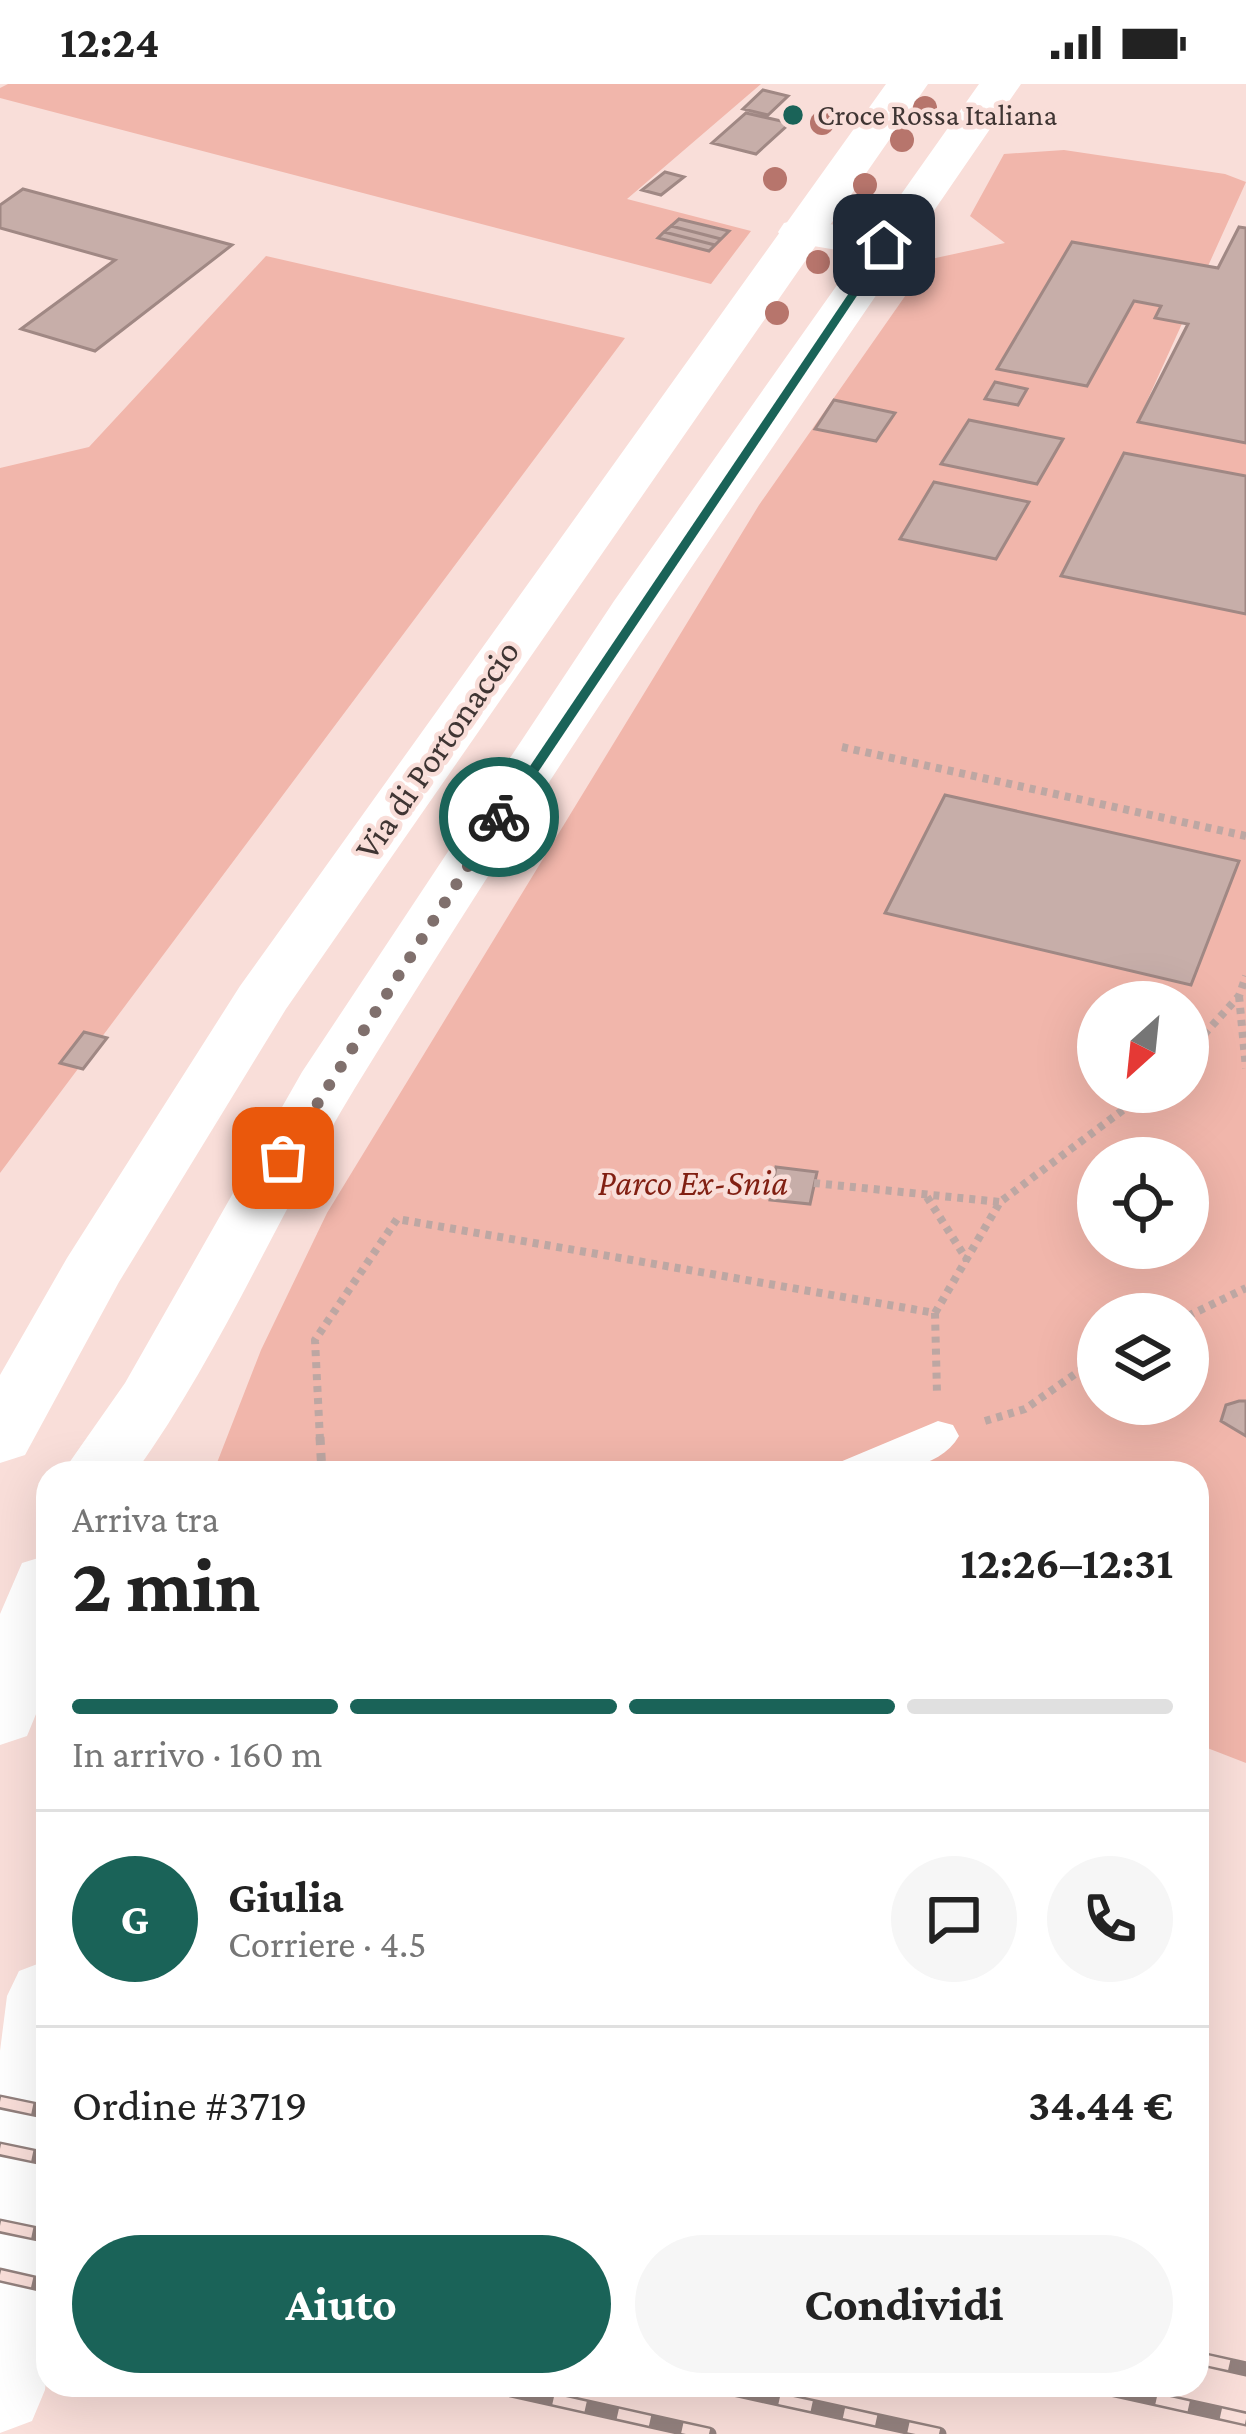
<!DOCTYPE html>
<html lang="it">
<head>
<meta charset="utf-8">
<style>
  :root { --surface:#fff; --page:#f6f6f6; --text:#222; --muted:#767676; --line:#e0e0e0; --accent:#1a6358 }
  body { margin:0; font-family:"Crimson Pro",serif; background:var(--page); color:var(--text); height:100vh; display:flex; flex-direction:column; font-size:45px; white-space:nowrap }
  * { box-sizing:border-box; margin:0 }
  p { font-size:39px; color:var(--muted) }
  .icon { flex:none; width:66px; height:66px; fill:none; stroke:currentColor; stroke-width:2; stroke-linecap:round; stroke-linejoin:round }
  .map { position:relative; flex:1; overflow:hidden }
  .drawer { position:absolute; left:36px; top:1377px; width:1173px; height:936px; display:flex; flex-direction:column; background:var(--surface); border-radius:36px; box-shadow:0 12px 48px #0002 }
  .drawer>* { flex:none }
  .needle { width:78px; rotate:207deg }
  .tools { position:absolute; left:1077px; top:897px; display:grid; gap:24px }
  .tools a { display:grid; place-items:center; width:132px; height:132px; border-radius:50%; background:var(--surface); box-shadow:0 12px 48px #0002; font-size:60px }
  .pin { position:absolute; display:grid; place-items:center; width:102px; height:102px; color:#fff; margin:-51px; border-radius:24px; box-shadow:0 6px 18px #0006 }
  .courier { position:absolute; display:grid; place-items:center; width:120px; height:120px; margin:-60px; border:9px solid #1a6358; border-radius:50%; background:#fff; color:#222; box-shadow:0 3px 15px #0007 }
  .headline em { font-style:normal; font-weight:700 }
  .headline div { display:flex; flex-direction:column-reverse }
  .headline { display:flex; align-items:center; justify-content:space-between; height:204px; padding:0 36px }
  h1 { font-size:78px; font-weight:700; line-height:90px }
  .bar { display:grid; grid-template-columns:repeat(4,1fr); gap:18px 12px; align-content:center; height:144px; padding:0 36px }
  .bar i { height:15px; border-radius:9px; background:var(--line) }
  .bar .selected { background:var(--accent) }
  .bar p { grid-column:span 4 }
  .line { display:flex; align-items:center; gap:30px; padding:0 36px; border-top:3px solid var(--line) }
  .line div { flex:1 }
  .round { display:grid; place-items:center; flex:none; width:126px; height:126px; border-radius:63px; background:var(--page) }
  .cta { display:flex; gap:24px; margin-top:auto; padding:24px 36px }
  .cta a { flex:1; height:138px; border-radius:72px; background:var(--accent); color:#fff; font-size:48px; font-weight:700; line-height:138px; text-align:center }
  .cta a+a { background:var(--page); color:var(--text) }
  .status { display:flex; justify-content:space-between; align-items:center; height:84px; padding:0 60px; background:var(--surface); direction:ltr }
  .status svg { height:33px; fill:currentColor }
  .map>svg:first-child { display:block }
  .green { fill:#f1b6ab; fill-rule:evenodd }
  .building { fill:#c7aea9; stroke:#a08884; stroke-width:3 }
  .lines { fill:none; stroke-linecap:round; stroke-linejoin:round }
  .path-far1 { stroke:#bda7a3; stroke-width:8; stroke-dasharray:6 6; stroke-linecap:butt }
  .path { stroke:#bda7a3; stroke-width:9; stroke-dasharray:8 8; stroke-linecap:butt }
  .lane { fill:#fff; fill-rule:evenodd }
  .street { fill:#fff; fill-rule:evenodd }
  .secondary { fill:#fff; fill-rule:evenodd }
  .rail-casing { stroke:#92807d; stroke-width:15 }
  .rail { stroke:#f9ded9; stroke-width:10; stroke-dasharray:33; stroke-linecap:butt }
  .tree { fill:#b7756c }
  .route { fill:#1a6358 }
  .done { stroke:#80706d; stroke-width:12; stroke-dasharray:0 21.6 }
  .poi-dot { fill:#1a6358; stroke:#f9ded9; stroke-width:4.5 }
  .labels { text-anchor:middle; stroke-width:9; stroke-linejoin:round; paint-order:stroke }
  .far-poi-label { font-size:30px; fill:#3f3533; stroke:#f9ded9; text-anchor:start }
  .street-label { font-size:36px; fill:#3f3533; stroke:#f9ded9 }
  .park-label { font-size:36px; font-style:italic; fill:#811f12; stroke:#f9ded9 }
</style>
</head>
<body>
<div class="status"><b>12:24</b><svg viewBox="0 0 49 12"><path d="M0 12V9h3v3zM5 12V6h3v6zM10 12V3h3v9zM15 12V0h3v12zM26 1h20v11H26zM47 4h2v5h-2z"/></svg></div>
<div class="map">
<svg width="1246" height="2350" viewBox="0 0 1246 2350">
  <rect width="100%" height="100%" fill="#f9ded9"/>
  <path class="green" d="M8,0H761L627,115L751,147L711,200L0,14V4Z
    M1064,66L1225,90L1246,98L1138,337L1246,359V1679L1197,1660V1389H213L261,1266L327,1129L759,421L931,175L1005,159L970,132L1004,70ZM1098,918H1188V1008H1098ZM1098,1074H1188V1164H1098ZM1098,1230H1188V1320H1098Z
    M266,172L625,254L0,1089V384L89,363Z"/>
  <path class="building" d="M763,6L788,12L768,31L743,25Z
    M746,29L790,39L756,70L712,59Z
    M665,88L684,93L661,111L642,106Z
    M23,105L232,161L95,267L21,245L115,176L0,144V121Z
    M679,135L729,147L721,155L671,142Z
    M671,142L721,155L715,161L664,148Z
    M1239,143L1246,144V359L1138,338L1188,240L1155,234L1161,222L1134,217L1087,302L997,285L1072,158L1218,184Z
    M664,148L715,161L709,167L658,154Z
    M995,298L1027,305L1018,321L985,315Z
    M834,316L895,329L876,357L815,345Z
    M969,336L1063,355L1037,400L941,380Z
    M1124,369L1246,392V530L1061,492Z
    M934,398L1029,418L996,475L900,455Z
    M945,711L1239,777L1191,901L885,829Z
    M84,948L107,954L83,985L60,979Z
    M776,1083L817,1088L810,1120L770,1116Z
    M1239,1317H1246V1352L1221,1337L1226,1321Z"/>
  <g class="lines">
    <path class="path-far1" d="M842,663L1246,752
      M1239,912L1246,984
      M1188,968L1239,912L1246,892
      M814,1099L1000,1118
      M927,1113L967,1176
      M935,1229L1000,1118L1147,1008
      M1188,1232L1246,1204
      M985,1337L1025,1325L1098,1274
      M320,1356L315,1256L397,1135L935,1229L937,1309"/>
    <path class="path" d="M320,1353L322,1389"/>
    <path class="lane" d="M938,1337L953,1341L959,1352C937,1391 872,1389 834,1389L840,1378Z"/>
    <path class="street" d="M800,135L900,152L906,161L900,170L884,174L784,157L778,148L784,139Z"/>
    <path class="secondary" d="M886,0H928L286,925L119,1198L25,1371L0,1379V1291L67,1174L240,902Z
      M979,0H1021C794,331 565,662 355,1004C278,1130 221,1269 135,1389H62L125,1299L302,988L614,517Z
      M48,1471V1601L27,1652L0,1661V1530L22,1479Z
      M48,1876V2278L45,2306L32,2337L0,2349V1967L7,1912L19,1887Z"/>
    <defs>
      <path id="rail" d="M0,2018L48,2028
        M0,2065L48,2075
        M0,2142L48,2152
        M0,2191L48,2202
        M1197,2274L1246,2285
        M489,2301L709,2350
        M715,2301L939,2350
        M1092,2301L1246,2335"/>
    </defs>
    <use href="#rail" class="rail-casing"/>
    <use href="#rail" class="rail"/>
  </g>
  <g class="tree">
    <circle cx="925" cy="24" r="12"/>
    <circle cx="822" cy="39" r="12"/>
    <circle cx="902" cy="56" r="12"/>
    <circle cx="775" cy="95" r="12"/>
    <circle cx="865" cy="101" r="12"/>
    <circle cx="818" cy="178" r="12"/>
    <circle cx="777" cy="229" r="12"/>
  </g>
  <path class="route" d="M884,157L891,161L508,733L493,737Z"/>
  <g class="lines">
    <path class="done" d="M283,1074L499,733"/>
  </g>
  <circle class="poi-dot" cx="793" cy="31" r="12"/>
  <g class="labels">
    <g class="far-poi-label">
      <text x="817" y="41">Croce Rossa Italiana</text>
    </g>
    <g class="street-label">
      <text transform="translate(436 665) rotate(-55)" y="13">Via di Portonaccio</text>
    </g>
    <g class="park-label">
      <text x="693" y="1111">Parco Ex-Snia</text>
    </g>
  </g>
</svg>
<div class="tools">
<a><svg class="needle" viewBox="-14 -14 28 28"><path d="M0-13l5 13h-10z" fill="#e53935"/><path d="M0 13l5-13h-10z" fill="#767676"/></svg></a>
<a><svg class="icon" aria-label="locate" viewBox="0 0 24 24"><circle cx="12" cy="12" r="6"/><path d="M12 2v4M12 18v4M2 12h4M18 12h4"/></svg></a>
<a><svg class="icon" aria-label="layers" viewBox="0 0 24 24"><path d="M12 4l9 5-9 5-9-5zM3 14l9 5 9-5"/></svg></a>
</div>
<div class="pin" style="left:283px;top:1074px;background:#ea580c"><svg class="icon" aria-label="bag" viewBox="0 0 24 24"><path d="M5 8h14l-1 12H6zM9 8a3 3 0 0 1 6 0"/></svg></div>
<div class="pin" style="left:884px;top:161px;background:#1f2937"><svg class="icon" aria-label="home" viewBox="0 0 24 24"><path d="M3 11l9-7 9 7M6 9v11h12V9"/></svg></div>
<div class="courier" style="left:499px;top:733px"><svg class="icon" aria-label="bike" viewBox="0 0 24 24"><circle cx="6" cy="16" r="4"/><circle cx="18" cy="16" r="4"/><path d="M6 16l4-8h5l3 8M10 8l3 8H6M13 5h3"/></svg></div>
<section class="drawer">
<div class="headline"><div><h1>2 min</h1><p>Arriva tra</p></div><em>12:26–12:31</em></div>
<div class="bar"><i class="selected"></i><i class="selected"></i><i class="selected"></i><i></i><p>In arrivo · 160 m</p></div>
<div class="line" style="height:216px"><b class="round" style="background:var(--accent);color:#fff">G</b><div><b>Giulia</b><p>Corriere · 4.5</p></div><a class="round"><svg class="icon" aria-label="chat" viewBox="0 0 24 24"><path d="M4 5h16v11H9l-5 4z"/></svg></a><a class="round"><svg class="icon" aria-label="phone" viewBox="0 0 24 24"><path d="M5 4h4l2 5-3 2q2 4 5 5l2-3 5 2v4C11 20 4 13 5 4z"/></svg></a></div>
<div class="line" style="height:156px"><div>Ordine #3719</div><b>34.44 €</b></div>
<div class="cta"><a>Aiuto</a><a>Condividi</a></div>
</section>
</div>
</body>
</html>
